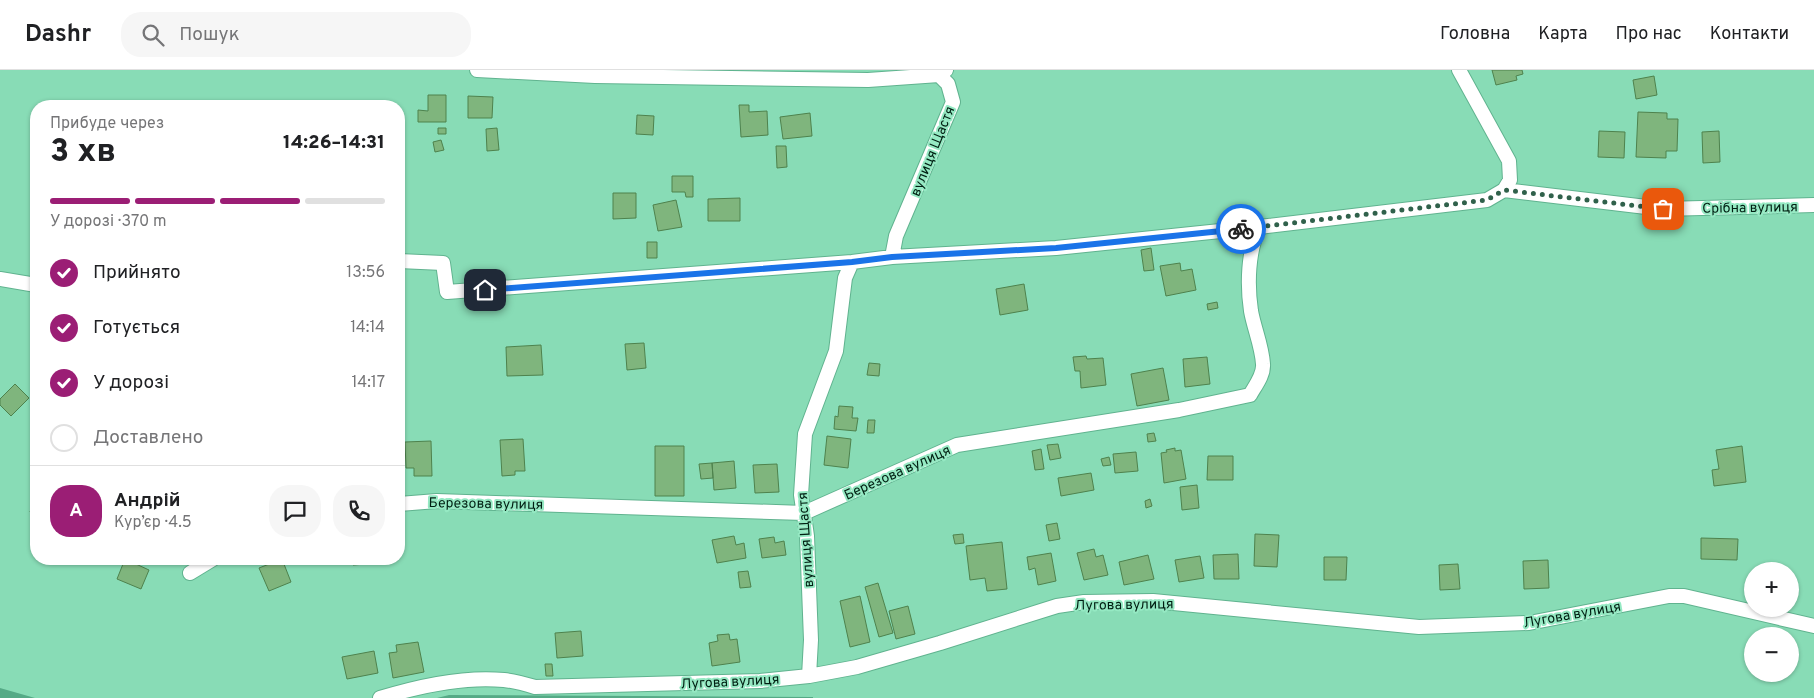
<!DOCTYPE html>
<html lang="uk">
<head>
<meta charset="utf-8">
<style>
  :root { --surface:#fff; --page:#f6f6f6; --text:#202124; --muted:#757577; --line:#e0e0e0; --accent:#9b1e75 }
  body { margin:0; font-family:Overpass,sans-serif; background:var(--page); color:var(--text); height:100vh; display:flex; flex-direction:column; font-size:19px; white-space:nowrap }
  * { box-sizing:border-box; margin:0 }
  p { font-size:16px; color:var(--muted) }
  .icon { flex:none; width:28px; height:28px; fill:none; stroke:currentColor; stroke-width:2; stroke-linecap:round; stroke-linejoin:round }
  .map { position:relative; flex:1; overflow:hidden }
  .details { position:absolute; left:30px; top:30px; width:375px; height:465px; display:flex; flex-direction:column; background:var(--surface); border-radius:20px; box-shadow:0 1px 4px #0004 }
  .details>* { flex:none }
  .fabs { position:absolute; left:1744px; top:492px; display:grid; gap:10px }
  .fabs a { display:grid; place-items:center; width:55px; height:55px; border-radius:50%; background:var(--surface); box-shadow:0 1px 4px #0004; font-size:25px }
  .pin { position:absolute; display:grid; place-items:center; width:42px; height:42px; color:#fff; margin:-21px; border-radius:10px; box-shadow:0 2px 8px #0006 }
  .courier { position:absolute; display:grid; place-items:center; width:50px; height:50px; margin:-25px; border:4px solid #1a73e8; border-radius:50%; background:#fff; color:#222; box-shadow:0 1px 6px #0007 }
  .summary em { font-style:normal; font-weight:800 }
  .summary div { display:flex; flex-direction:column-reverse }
  .summary { display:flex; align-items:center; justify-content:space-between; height:85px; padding:0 20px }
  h1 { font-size:32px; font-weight:800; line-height:38px }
  .bar { display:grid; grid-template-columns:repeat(4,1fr); gap:8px 5px; align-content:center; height:60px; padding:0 20px }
  .bar i { height:6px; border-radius:4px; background:var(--line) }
  .bar .active { background:var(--accent) }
  .bar p { grid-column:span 4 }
  .line { display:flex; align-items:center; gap:12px; padding:0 20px; border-top:1px solid var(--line) }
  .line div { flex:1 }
  .round { display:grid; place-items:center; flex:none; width:52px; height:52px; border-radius:20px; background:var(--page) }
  ol { padding:0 20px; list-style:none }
  li { display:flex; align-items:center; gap:15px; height:55px }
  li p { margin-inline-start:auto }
  li .icon { padding:5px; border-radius:50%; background:var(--accent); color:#fff; stroke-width:4 }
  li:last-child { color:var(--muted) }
  li i { width:28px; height:28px; border:2px solid var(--line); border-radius:50% }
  header { display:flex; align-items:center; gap:30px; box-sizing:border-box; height:70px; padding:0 25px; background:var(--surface); border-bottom:1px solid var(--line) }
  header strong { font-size:24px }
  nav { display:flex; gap:28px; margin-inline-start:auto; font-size:18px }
  .search { width:350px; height:45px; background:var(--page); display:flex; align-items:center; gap:12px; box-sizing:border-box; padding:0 18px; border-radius:20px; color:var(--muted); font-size:19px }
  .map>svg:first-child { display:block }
  .forest { fill:#55aa86 }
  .building { fill:#7fb57d; stroke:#4e824d }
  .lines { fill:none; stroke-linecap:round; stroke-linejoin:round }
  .minor-casing { stroke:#60b38f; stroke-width:16 }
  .minor { stroke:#fff; stroke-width:14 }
  .done { stroke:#30614b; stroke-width:5; stroke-dasharray:0 9 }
  .route { stroke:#1a73e8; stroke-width:6 }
  .labels { text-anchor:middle; stroke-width:4; stroke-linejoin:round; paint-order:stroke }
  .street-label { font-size:14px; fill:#001f12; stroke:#95e9c3 }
</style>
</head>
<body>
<header>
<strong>Dashr</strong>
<div class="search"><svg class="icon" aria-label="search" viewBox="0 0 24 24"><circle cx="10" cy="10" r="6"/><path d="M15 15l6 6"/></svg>Пошук</div>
<nav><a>Головна</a><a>Карта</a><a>Про нас</a><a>Контакти</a></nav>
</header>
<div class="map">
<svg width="1814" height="628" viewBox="0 0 1814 628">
  <rect width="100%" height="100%" fill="#88dcb6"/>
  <path class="forest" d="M0,618L35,628H0Z
    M449,625L813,627V628H437Z"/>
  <path class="building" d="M1492,0H1522L1523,4L1516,6L1517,10L1496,15Z
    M1654,6L1657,25L1636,29L1633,10Z
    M428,25H446V52H418V40L428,41Z
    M468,26L493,27L492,48H468Z
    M739,35H749V42L767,41L768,65L741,67Z
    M1638,42L1667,43V49H1678L1677,81H1666V88L1636,87Z
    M810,43L812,66L783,69L780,47Z
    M637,45L654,46L653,65L636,64Z
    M438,58H446V64H438Z
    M497,58L499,80L487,81L486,59Z
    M1599,61L1625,62L1624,88L1598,87Z
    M1719,61L1720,92L1703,93L1702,62Z
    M441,70L444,80L435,82L433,72Z
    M776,76H786L787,97L777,98Z
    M672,106H693V127H686L685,122H672Z
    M613,123H636V148L613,149Z
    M740,128V151H708V129Z
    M676,130L682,157L658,161L653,135Z
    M647,172H657V188H647Z
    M1151,178L1154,200L1144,201L1141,180Z
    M1180,193L1181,201L1192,199L1196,220L1166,226L1160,196Z
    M1024,214L1028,240L1000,245L996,219Z
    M1217,232L1218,238L1208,240L1207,234Z
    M644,273L646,298L627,300L625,274Z
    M541,275L543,305L507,306L506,277Z
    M1086,286L1087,289L1103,288L1106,315L1081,318L1080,301H1075L1073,287Z
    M1207,287L1210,314L1185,317L1183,289Z
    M869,293L880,294L879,306L867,305Z
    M1163,298L1169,330L1137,336L1131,304Z
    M15,314L29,328L11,346L0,335V329Z
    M839,336L853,337L852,348H858L856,361L834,359L835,346L838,347Z
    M868,350H875L874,363H867Z
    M1154,363L1156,371L1148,372L1147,364Z
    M827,366L851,369L848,398L824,395Z
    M523,369L525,401H515V405L502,406L500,370Z
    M431,371L432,406H414V398H406L405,372Z
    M1058,374L1061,388L1050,390L1047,375Z
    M655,376H684V426H655Z
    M1742,376L1746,412L1714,416L1712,400L1719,399L1716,380Z
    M1175,378V381L1181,380L1186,409L1164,413L1161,383L1167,382L1166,380Z
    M1041,379L1044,399L1035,400L1032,381Z
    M1136,382L1138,401L1115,403L1113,384Z
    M1208,386H1233V410H1207Z
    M1109,387L1111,395L1103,396L1101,389Z
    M734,391L736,418L714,420L712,393Z
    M712,393L713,408L701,409L699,394Z
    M777,394L779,422L755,423L753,395Z
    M1091,403L1094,420L1061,426L1058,408Z
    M1197,415L1199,438L1182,440L1180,417Z
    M36,424V444L30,442Z
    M1150,429L1152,436L1146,438L1145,431Z
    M1057,453L1060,469L1049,471L1046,455Z
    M963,464L964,473L955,474L953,465Z
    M1255,464L1279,465L1277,497L1254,496Z
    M734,466L736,475L744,473L746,488L717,493L712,470Z
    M774,467L775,473L784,471L786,485L762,488L759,469Z
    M1701,468L1738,469L1737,490L1701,489Z
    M1002,472L1007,519L987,521L985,508L970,510L966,476Z
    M1094,479L1096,487L1103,485L1108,505L1084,510L1077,483Z
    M1051,483L1056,511L1038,515L1035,498L1029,500L1027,487Z
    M1238,484L1239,509H1214L1213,485Z
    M1148,485L1154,509L1124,515L1119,492Z
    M1200,486L1204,508L1179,512L1175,490Z
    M1324,487H1347L1346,510H1324Z
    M125,489L149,500L141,519L117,509Z
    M282,489L291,512L269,521L259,498Z
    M353,489H378V493L353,495Z
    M1548,490L1549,518L1524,519L1523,491Z
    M1458,494L1460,519L1440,520L1439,495Z
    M748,501L751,517L740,518L738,502Z
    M878,513L893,563L879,567L865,517Z
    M860,526L870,572L850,577L840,531Z
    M908,536L915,564L896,569L889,541Z
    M581,561L583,586L557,588L555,563Z
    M729,564L730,570L737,569L740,592L712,596L709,573L718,571L717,565Z
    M418,572L424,602L393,608L389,583L397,582L396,575Z
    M374,581L378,603L347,609L342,587Z
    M545,594H552L553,606H546Z"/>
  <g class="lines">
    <defs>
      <path id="minor" d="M477,0L595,6L868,10L939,5L946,0
        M1459,0L1509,91L1510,110L1504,120
        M892,187L896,166L953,32L948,14L939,5
        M399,191L443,193L447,222L852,192L892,187L1056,178L1259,157L1487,130L1504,120L1663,139L1814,135
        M0,209L36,215
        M399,434L437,431L804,443L957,375L1179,340L1250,325C1255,316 1264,305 1263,294C1262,276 1254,258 1251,241C1247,214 1248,182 1259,157
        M190,503L213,489
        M809,606L811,570L807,466L801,425L805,364L836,281L845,208L852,192
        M380,628C419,616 463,606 504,610C514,611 525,614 535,617L760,611L809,606L857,597L940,573L1057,536L1084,532L1153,531L1419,557L1529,553L1669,526H1684L1814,556"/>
    </defs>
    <use href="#minor" class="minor-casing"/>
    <use href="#minor" class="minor"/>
  </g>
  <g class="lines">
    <path class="done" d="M1241,159L1487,130L1504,120L1663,139"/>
    <path class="route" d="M485,220L852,192L892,187L1056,178L1241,159"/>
  </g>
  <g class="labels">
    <g class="street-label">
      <text transform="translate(932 81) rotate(-68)" y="5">вулиця Щастя</text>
      <text transform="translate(1750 137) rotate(-1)" y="5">Срібна вулиця</text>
      <text transform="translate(897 402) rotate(-24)" y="5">Березова вулиця</text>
      <text transform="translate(486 433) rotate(1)" y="5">Березова вулиця</text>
      <text transform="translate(805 470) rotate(-94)" y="5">вулиця Щастя</text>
      <text transform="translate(1124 534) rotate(-1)" y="5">Лугова вулиця</text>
      <text transform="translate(1572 544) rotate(-10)" y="5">Лугова вулиця</text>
      <text transform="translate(730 611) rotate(-3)" y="5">Лугова вулиця</text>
    </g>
  </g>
</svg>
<div class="fabs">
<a>+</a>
<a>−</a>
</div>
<div class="pin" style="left:1663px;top:139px;background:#ea580c"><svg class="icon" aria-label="bag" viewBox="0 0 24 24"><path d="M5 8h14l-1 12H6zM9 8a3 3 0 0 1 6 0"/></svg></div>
<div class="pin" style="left:485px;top:220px;background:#1f2937"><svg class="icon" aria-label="home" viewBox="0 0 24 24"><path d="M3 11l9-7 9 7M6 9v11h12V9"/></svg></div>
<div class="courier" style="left:1241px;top:159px"><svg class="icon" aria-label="bike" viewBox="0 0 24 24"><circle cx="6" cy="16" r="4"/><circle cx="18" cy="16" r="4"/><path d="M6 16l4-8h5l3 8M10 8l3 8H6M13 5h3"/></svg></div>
<section class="details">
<div class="summary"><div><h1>3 хв</h1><p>Прибуде через</p></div><em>14:26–14:31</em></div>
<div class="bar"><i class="active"></i><i class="active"></i><i class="active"></i><i></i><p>У дорозі · 370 m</p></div>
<ol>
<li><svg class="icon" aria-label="check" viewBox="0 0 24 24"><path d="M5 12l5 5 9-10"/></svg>Прийнято<p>13:56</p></li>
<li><svg class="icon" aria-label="check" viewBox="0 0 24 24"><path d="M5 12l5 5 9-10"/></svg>Готується<p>14:14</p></li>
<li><svg class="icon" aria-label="check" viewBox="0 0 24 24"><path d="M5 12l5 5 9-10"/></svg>У дорозі<p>14:17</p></li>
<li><i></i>Доставлено</li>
</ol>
<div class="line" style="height:90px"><b class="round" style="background:var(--accent);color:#fff">А</b><div><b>Андрій</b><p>Кур’єр · 4.5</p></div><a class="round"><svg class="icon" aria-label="chat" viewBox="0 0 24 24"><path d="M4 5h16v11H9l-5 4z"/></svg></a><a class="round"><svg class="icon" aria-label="phone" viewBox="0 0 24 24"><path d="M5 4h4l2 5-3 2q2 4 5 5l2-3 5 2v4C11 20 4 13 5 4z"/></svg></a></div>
</section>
</div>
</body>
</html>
